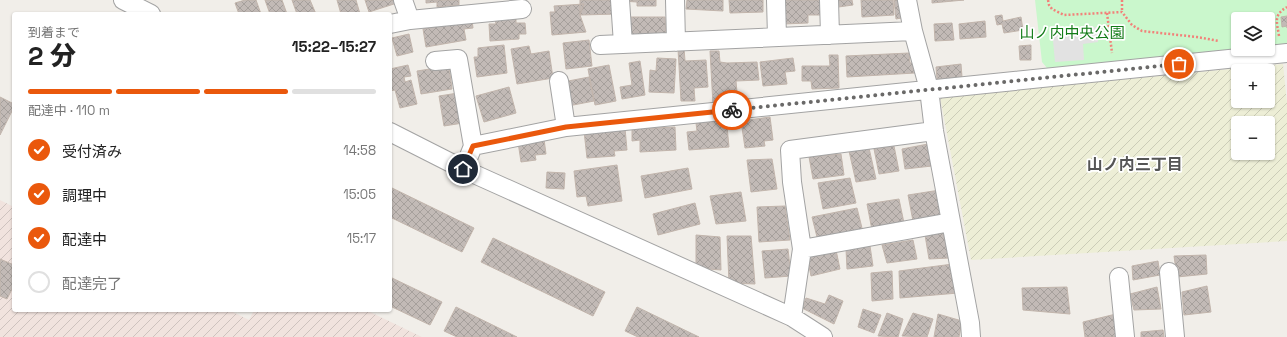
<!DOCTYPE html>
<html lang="ja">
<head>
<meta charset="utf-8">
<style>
  :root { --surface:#fff; --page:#f2f2f2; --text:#222; --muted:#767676; --line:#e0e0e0; --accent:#ea580c }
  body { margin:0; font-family:"Space Grotesk","Noto Sans JP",sans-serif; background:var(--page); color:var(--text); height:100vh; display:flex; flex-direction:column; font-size:15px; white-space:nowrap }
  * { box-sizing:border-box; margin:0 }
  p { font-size:13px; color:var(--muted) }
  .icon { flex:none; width:22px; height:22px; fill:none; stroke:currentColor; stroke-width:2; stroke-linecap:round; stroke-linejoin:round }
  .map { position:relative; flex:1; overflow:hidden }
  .sheet { position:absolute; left:12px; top:12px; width:380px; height:300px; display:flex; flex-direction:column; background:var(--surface); border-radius:4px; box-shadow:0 1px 3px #0004 }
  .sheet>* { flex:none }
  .tools { position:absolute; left:1231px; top:12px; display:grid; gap:8px }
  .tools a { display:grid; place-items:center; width:44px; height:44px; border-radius:4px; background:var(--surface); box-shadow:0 1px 3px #0004; font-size:20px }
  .pin { position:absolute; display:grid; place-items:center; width:34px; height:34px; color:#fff; margin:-17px; border:2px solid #fff; border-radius:50%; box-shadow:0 1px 4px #0007 }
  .courier { position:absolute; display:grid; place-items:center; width:40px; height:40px; margin:-20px; border:3px solid #ea580c; border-radius:50%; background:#fff; color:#222; box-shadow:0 1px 5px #0007 }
  .headline em { font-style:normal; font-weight:800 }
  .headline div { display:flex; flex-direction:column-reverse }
  .headline { display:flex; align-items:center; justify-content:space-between; height:68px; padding:0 16px }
  h1 { font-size:26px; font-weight:800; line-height:30px }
  .bar { display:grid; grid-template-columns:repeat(4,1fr); gap:6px 4px; align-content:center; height:48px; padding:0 16px }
  .bar i { height:5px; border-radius:3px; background:var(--line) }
  .bar .on { background:var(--accent) }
  .bar p { grid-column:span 4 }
  ol { padding:0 16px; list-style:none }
  li { display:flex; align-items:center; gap:12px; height:44px }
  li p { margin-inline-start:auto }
  li .icon { padding:4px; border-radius:50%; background:var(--accent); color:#fff; stroke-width:4 }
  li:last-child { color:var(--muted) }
  li i { width:22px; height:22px; border:2px solid var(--line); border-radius:50% }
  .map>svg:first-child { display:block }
  .military { fill:url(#military-furrows) }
  .farmland { fill:url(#farmland-furrows); fill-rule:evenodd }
  .park { fill:#caf7cc }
  .parking { fill:#e2e2e2 }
  .building { fill:url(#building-cross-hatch); stroke:#c2b5ac }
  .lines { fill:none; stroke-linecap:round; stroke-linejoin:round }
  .minor-casing { stroke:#a3a3a3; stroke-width:20 }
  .path { stroke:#f2827a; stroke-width:2.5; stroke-dasharray:2 2; stroke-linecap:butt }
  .minor { stroke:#fff; stroke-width:18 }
  .done { stroke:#6a6968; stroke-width:4; stroke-dasharray:0 7.2 }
  .route { stroke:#ea580c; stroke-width:5 }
  .labels { text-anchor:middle; stroke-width:3.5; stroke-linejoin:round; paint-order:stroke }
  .park-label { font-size:15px; fill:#137c18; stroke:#fff }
  .neighbourhood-label { font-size:16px; font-weight:bold; fill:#555; stroke:#fff }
</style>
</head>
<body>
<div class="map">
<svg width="1287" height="337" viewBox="0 0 1287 337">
  <defs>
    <pattern id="military-furrows" width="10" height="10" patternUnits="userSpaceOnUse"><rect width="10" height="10" fill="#f1e3de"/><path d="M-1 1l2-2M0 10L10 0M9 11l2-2" fill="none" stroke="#cec2be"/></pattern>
    <pattern id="farmland-furrows" width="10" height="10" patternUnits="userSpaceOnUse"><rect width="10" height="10" fill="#edeed6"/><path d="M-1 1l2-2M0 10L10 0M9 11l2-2" fill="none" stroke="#cbccb7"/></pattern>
    <pattern id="building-cross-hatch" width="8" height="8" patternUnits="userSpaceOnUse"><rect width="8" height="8" fill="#c2bab6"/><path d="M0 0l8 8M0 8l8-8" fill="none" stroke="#a6a09c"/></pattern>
  </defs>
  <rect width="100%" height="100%" fill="#f1eee9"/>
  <path class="military" d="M0,200L14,207V310H229L249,320L254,310H366L422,337H0Z"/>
  <path class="farmland" d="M1283,64L1287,103V241L971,260L940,97ZM1238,71H1268V101H1238ZM1238,123H1268V153H1238Z"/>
  <path class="park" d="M1035,0H1287V47L1268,49V19H1238V49H1263L1047,68L1042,62Z"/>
  <path class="parking" d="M1097,27L1098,42L1083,44L1084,60L1055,62L1052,30Z"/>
  <path class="building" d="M245,0H256L261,14H239L235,3Z
    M265,0H282L287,14H270Z
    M292,0H310L316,14H297Z
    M337,0H356L360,14H341Z
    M365,0H396L397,3L369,12Z
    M426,0H459V5L437,7V2L426,3Z
    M580,0H613L618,14L580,15Z
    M622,0H656V6H637V2L622,1Z
    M687,0H723V11L686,9Z
    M729,0H763V12L730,13Z
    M782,0H820L821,15H808V23L783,24Z
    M830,0H852L853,5L831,8Z
    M861,0H893L894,15L862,17Z
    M894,0H910L912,16L896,19Z
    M932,0H964L932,3Z
    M584,4L580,15L586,32L552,35L550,12H555L554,6Z
    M1002,15L1003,21L1021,17L1023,30L1004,33L1002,24L997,25L995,16Z
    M1287,16V28V26L1282,27L1281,17Z
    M516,17V23H525L526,34H519V39L490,41L489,24H496L495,19Z
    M624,17H665L666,36L625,37Z
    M472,20L473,28L464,29L466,40L426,47L423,29Z
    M985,21L986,37L960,39L959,24Z
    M952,23L954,40L935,41L934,24Z
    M409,34L413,52L397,56L392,38Z
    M589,40L592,66L566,69L563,43Z
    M504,45L507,73L477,77L474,57H478V48Z
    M1031,45V60H1020L1019,46Z
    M529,46L531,54L549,51L553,78L517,84L511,49Z
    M684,48L685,61L706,60L708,87L694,88L695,101H681L678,49Z
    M710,51H719L720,62L727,63L757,62L759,80L736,81L738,104L713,105Z
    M909,53L910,63H914L915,73L847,77L846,56Z
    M829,55H838L839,88L812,89L811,81H802V66H830Z
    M657,58L676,59L674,93L649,92L650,70L656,71Z
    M793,58L795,71L785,72L787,84L763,86L760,62Z
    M640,61L645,95L622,99L620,87L632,85L629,63Z
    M961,64L962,77L937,79L936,67Z
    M408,65L411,76L404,77L405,82L411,80L417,104L400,108L395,90L390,91V69Z
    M609,65L616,101L595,105L588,69Z
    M449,66L452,89L421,94L417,71Z
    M589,77L594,101L568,106L563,82Z
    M509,87L516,113L484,122L476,96Z
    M458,93L463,123L444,126L439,96Z
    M0,97L14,104V107L0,135Z
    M770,117L773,140L764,141L765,146L745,148L741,121Z
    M725,120V126H727L729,147L689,150L687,132L697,131L696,123Z
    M675,127L676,150L640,152V140L632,141V129Z
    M625,128L627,150L614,151L615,156L587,158L584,131Z
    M544,139L546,154L535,155L536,160L521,162L518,142Z
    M928,144L932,166L905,169L902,149Z
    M894,146L899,171L879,174L874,149Z
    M869,148L876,179L856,182L849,151Z
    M841,154L844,175L813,179L809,157Z
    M772,159L777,189L751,192L747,160Z
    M617,165L622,201L588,206L586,196L577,197L574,171Z
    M688,168L692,189L645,198L641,176Z
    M547,172L565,173L564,189L546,188Z
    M850,178L856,203L823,209L818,183Z
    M390,187L474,228L462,252L390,217Z
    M940,190L945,215L913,221L908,195Z
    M741,192L746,221L716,224L710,196Z
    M899,199L904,223L872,230L867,204Z
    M695,203L700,224L658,235L653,214Z
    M785,206L790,240L759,242L757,207Z
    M857,208L863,232L818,241L812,217Z
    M943,231L949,258L929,259L925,235Z
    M696,235L720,237L721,270L696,268Z
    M727,236H751L755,284L729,283Z
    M493,238L605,292L593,316L481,262Z
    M913,240L917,259L887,263L882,245Z
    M870,246L873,266L847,269L846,249Z
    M788,249L791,276L765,278L762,251Z
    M836,250L840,269L811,276L807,256Z
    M1206,255L1207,274L1177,277L1174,256Z
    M0,259L14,265V285L7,299L0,296Z
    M1158,261L1160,275L1133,280L1132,266Z
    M953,264L958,293L900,298L899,271Z
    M892,271L893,299L872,301L871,273Z
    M390,277L442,302L430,325L390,306Z
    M1207,286L1211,312L1184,315L1182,292Z
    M1067,287L1070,314L1023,310L1022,288Z
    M1157,287L1161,309L1134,310L1130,294Z
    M829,295L843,301L834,324L802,308L806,298L825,304Z
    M456,307L517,337H457L444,331Z
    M637,307L699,337H638L625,331Z
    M863,309L881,315L874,333L858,327Z
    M887,313L903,319L898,337L878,336Z
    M913,313L933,319L927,337L902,336Z
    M938,314L962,321L959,337H934Z
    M1116,314L1117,337H1085L1083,322Z
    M1163,330L1164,337H1141V332Z"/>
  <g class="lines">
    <defs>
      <path id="minor" d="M123,0L151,14
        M403,0L410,20
        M620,0L623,44
        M675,0L676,42
        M776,0L777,37
        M829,0L830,35
        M907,0L913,31L929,89L934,131L970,323L971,337
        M390,24L410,20L522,9
        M600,45L913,31
        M435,61L458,59L473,146L469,156
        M559,81L566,127
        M390,132L463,169L792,317L823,337
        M473,146L566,127L1287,53
        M802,249L951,222
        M1169,272L1175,337
        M1119,277L1125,337
        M792,317L802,249L792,182L790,150L934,131"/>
    </defs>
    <use href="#minor" class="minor-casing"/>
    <path class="path" d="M1048,0L1049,5L1052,9L1064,15L1122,12L1132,25L1142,31L1197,37L1219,41
      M1122,0V12
      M1107,13L1112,53
      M1279,36C1277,22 1273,15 1287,7"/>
    <use href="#minor" class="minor"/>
  </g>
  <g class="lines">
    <path class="done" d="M732,110L1179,64"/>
    <path class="route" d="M463,169L473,146L566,127L732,110"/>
  </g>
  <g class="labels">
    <g class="park-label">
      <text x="1072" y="38">山ノ内中央公園</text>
    </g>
    <g class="neighbourhood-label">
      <text x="1135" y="170">山ノ内三丁目</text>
    </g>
  </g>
</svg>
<div class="tools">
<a><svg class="icon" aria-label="layers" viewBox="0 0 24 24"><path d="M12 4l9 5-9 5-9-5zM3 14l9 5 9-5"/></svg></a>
<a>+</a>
<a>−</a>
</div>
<div class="pin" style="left:1179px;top:64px;background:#ea580c"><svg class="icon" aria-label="bag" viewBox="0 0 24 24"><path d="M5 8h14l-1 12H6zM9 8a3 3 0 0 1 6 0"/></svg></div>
<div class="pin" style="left:463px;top:169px;background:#1f2937"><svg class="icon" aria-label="home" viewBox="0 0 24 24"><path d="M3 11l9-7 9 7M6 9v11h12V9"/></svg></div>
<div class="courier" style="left:732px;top:110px"><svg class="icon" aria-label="bike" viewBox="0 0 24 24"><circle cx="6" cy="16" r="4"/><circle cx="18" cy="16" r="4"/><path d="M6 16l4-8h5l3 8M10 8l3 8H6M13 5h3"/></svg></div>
<section class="sheet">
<div class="headline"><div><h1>2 分</h1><p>到着まで</p></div><em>15:22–15:27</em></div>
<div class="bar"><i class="on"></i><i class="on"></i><i class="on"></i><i></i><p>配達中 · 110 m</p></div>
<ol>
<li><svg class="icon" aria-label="check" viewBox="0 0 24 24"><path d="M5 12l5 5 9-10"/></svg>受付済み<p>14:58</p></li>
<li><svg class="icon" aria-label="check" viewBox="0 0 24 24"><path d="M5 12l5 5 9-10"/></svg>調理中<p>15:05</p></li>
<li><svg class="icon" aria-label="check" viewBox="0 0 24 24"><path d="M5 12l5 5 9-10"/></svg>配達中<p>15:17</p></li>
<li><i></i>配達完了</li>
</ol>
</section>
</div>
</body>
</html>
